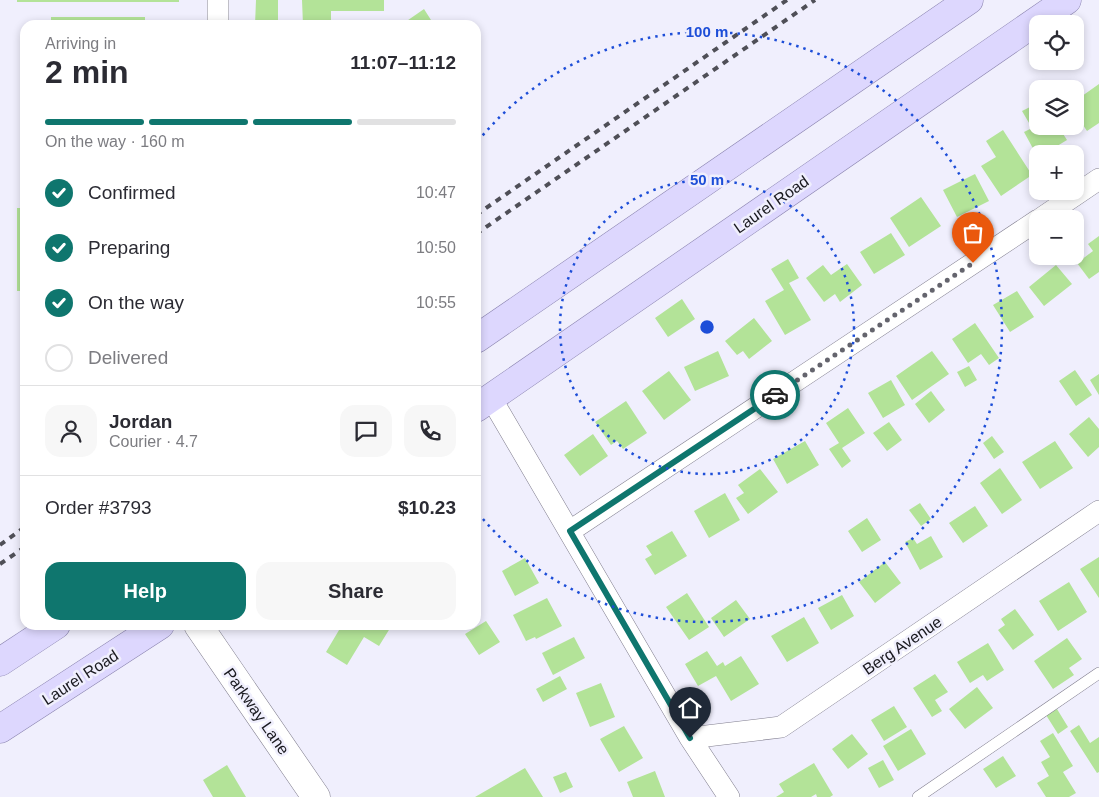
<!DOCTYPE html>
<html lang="en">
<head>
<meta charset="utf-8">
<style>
  :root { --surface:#fff; --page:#f7f7f7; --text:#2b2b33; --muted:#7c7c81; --line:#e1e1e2; --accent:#0f766e }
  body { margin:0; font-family:Helvetica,sans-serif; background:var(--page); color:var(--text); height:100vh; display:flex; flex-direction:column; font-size:19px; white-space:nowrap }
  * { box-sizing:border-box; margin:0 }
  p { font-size:16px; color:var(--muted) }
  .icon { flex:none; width:28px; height:28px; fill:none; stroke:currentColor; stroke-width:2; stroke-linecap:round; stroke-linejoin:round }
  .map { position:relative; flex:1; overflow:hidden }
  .details { position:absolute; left:20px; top:20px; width:461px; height:610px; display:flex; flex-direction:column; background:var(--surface); border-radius:15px; box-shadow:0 2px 8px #0003 }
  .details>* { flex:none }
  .controls { position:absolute; left:1029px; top:15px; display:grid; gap:10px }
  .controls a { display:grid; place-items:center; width:55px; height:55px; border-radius:10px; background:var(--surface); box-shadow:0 2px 8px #0003; font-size:25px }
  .pin { position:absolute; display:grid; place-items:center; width:42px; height:42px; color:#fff; margin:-51px -21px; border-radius:50% 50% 50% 0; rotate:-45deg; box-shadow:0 0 5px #0007 }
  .pin .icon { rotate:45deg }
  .courier { position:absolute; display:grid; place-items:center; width:50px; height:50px; margin:-25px; border:4px solid #0f766e; border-radius:50%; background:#fff; color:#222; box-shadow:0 1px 6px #0007 }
  .overview em { font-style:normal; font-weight:700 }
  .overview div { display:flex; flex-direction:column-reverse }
  .overview { display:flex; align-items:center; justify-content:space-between; height:85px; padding:0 25px }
  h1 { font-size:32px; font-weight:700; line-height:38px }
  .bar { display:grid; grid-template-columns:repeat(4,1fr); gap:8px 5px; align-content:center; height:60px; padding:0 25px }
  .bar i { height:6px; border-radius:4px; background:var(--line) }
  .bar .on { background:var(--accent) }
  .bar p { grid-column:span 4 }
  .line { display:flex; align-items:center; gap:12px; padding:0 25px; border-top:1px solid var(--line) }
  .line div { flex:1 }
  .round { display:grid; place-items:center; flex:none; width:52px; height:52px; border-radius:15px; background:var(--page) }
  ol { padding:0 25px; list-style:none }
  li { display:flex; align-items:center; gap:15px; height:55px }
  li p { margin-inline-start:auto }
  li .icon { padding:5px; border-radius:50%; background:var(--accent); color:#fff; stroke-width:4 }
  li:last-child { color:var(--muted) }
  li i { width:28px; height:28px; border:2px solid var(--line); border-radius:50% }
  .cta { display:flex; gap:10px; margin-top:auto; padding:10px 25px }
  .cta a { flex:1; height:58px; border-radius:15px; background:var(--accent); color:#fff; font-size:20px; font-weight:700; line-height:58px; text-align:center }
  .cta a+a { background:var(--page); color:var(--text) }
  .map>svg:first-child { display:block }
  .building { fill:#b3e398 }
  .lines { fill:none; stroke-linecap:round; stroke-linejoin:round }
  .service-casing { stroke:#807e8e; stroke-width:12 }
  .minor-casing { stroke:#807e8e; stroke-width:22 }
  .secondary-casing { stroke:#807e8e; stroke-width:29 }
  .primary-casing { stroke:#8a83af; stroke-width:29 }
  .service { stroke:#fff; stroke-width:11 }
  .minor { stroke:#fff; stroke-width:21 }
  .secondary { stroke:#fff; stroke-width:28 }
  .primary { stroke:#ddd7fe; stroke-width:28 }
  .rail { stroke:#4f4f57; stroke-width:4; stroke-dasharray:6 6; stroke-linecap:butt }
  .done { stroke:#64646d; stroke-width:5; stroke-dasharray:0 9 }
  .route { stroke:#0f766e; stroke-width:6 }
  .ring { fill:none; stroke:#1d4ed8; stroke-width:2.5; stroke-dasharray:2.5 5 }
  .labels { text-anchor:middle; stroke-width:5; stroke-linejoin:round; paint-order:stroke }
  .street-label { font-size:16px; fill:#19191f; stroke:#f0effd }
  .centre { fill:#1d4ed8; stroke:#f0effd; stroke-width:2.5 }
  .ring-label { font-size:15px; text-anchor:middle; font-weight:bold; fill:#1d4ed8; stroke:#f0effd; stroke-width:5; stroke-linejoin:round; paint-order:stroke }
</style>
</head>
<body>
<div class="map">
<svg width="1099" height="797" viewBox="0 0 1099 797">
  <rect width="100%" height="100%" fill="#f0effd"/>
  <path class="building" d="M17,0H179V2H17Z
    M256,0H278V25H255Z
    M302,0H384V11H331V25H303Z
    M424,9L431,20L424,25H401Z
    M51,17H145V25H51Z
    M1099,84V123L1087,131L1075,113V101Z
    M1038,103V126H1058L1067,140L1044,154H1036L1024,132L1032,128L1022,111Z
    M1003,130L1032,175L1001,196L981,166L996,157L986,141Z
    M975,174L989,201L957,217L943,190Z
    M921,197L941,226L909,247L890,218Z
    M17,208H25V291H17Z
    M891,233L905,255L874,274L860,252Z
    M1099,236V272L1089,279L1077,263L1093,251L1088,244Z
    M788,259L799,278L789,283L811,320L785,335L765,301L784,290L771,269Z
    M847,264L862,285L840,302L835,294L824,302L806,278L823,265L831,275Z
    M1056,265L1072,284L1044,306L1029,287Z
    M1017,291L1034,317L1010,332L993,305Z
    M682,299L695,319L668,337L655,318Z
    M754,318L772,341L749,359L743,351L737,355L725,341Z
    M975,323L999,358L989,365L981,354L968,363L952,339Z
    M718,351L729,376L695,391L684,367Z
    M932,351L949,374L912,400L896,376Z
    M969,366L977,380L965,387L957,372Z
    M1075,370L1092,395L1076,406L1059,381Z
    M669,371L691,400L664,420L642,391Z
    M1099,374V395L1090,380Z
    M891,380L905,405L883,418L868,393Z
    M931,391L945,410L929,423L915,404Z
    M626,401L647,433L623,449L617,441L611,445L595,422Z
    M848,408L865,433L842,448L851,461L842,468L829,449L839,443L826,423Z
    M1089,417L1099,429V447L1088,457L1069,434Z
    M889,422L902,440L887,451L873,433Z
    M593,434L608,456L580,476L564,455Z
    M992,436L1004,452L994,459L983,443Z
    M805,441L819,465L787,484L773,459Z
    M1055,441L1073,468L1040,489L1022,462Z
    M1000,468L1022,500L1002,514L980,483Z
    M760,469L778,492L748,514L736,498L744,493L738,485Z
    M725,493L740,520L709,538L694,511Z
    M920,503L931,519L921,526L909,510Z
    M975,506L988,526L963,543L949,523Z
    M867,518L881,540L862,552L848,531Z
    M672,531L687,556L655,575L645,559L652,555L646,546Z
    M931,536L943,557L920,570L905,542L913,538L917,544Z
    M1099,557V598L1080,569Z
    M525,558L539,583L515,596L502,571Z
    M885,562L901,583L875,603L859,582Z
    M1069,582L1087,612L1058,631L1039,601Z
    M687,593L709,627L689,640L666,607Z
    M842,595L854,616L831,630L818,608Z
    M547,598L562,626L536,639L535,637L526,641L513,615Z
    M736,600L750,619L724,637L711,618Z
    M1015,609L1034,635L1013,650L998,630L1005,625L1001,619Z
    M804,617L819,643L787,662L771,636Z
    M486,621L500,642L479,655L465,634Z
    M342,625H392L379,646L364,637L347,665L326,652Z
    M574,637L585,658L553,675L542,653Z
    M1067,638L1082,659L1069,668L1074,675L1053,689L1034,661Z
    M988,643L1004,670L987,681L983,675L970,683L957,662Z
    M707,651L717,666L723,662L725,666L741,656L759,684L731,701L716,676L698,686L685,664Z
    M935,674L948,692L935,700L942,711L932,717L913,688Z
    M560,676L567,689L543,702L536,689Z
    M601,683L615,717L590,727L576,693Z
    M977,687L993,708L965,729L949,709Z
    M894,706L907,727L884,741L871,720Z
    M1057,709L1068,727L1058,734L1046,715Z
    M1079,725L1090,743L1099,737V772L1097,773L1070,731Z
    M624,726L643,758L619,772L600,739Z
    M911,729L926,754L898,771L883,746Z
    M1053,733L1073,766L1063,772L1076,793L1069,797H1046L1037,783L1049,776L1041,762L1050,757L1040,741Z
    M852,734L868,754L848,769L832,749Z
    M1003,756L1016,776L996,788L983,769Z
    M883,760L894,780L879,788L868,768Z
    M814,763L833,795L830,797H817L816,794L811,797H776L784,792L779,784Z
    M227,765L246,797H213L203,780Z
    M525,768L543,797H475Z
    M655,771L665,797H633L627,782Z
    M566,772L573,787L560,793L553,777Z"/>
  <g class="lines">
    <defs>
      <path id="service" d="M918,797L1099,673"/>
      <path id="minor" d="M218,0V25
        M1040,219L1099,179
        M491,398L690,738L729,797
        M570,531L1038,220
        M690,738L781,727L1099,511"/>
      <path id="secondary" d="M198,625L316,797"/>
      <path id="primary" d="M476,339L969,0
        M476,408L1067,0
        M0,662L56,625
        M0,729L160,625"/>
    </defs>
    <use href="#service" class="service-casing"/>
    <use href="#minor" class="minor-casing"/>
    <use href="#secondary" class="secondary-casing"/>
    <use href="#primary" class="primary-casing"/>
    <use href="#service" class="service"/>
    <use href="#minor" class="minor"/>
    <use href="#secondary" class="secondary"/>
    <use href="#primary" class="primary"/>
    <path class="rail" d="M476,215L787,0
      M476,234L815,0
      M0,545L25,527
      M0,564L25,547"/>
  </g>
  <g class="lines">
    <path class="done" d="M775,395L973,263"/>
    <path class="route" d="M690,738L570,531L775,395"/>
  </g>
  <g class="ring">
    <circle cx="707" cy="327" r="147"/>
    <path d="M478 141A295 295 0 1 1 478 513"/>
  </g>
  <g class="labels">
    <g class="street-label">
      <text transform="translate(771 204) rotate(-35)" y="6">Laurel Road</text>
      <text transform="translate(902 645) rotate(-34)" y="6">Berg Avenue</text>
      <text transform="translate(80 677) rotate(-33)" y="6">Laurel Road</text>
      <text transform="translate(257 711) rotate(55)" y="6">Parkway Lane</text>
    </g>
  </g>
  <circle cx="707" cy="327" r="8" class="centre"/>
  <g class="ring-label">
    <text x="707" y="37">100 m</text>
    <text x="707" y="185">50 m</text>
  </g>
</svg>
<div class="controls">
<a><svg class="icon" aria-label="locate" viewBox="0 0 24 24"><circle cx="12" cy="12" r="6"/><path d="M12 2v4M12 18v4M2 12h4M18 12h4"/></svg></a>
<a><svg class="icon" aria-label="layers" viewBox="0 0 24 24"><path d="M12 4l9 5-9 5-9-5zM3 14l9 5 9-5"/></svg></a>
<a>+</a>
<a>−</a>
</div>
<div class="pin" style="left:973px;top:263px;background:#ea580c"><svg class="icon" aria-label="bag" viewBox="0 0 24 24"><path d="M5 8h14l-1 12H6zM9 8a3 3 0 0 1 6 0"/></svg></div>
<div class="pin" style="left:690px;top:738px;background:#1f2937"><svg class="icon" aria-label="home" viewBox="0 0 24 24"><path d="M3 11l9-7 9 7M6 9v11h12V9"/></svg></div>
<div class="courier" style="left:775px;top:395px"><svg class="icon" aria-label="car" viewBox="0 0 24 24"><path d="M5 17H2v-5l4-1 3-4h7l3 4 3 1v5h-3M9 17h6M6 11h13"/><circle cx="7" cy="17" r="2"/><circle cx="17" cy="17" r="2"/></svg></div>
<section class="details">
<div class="overview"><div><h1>2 min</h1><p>Arriving in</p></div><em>11:07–11:12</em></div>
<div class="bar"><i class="on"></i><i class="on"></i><i class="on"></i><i></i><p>On the way · 160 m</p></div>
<ol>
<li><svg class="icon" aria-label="check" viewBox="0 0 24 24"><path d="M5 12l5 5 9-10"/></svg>Confirmed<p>10:47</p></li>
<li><svg class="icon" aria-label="check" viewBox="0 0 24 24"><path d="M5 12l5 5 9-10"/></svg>Preparing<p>10:50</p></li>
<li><svg class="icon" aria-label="check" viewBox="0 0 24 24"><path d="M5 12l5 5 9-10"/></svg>On the way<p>10:55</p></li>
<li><i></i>Delivered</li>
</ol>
<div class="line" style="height:90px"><a class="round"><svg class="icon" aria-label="person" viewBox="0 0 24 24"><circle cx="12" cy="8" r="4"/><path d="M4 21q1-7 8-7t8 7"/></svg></a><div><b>Jordan</b><p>Courier · 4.7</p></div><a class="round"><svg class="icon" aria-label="chat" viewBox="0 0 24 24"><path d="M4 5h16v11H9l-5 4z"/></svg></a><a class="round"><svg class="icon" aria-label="phone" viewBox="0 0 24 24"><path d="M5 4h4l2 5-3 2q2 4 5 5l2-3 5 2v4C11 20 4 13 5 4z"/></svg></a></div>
<div class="line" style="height:65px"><div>Order #3793</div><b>$10.23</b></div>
<div class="cta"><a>Help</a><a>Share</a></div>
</section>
</div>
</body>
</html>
